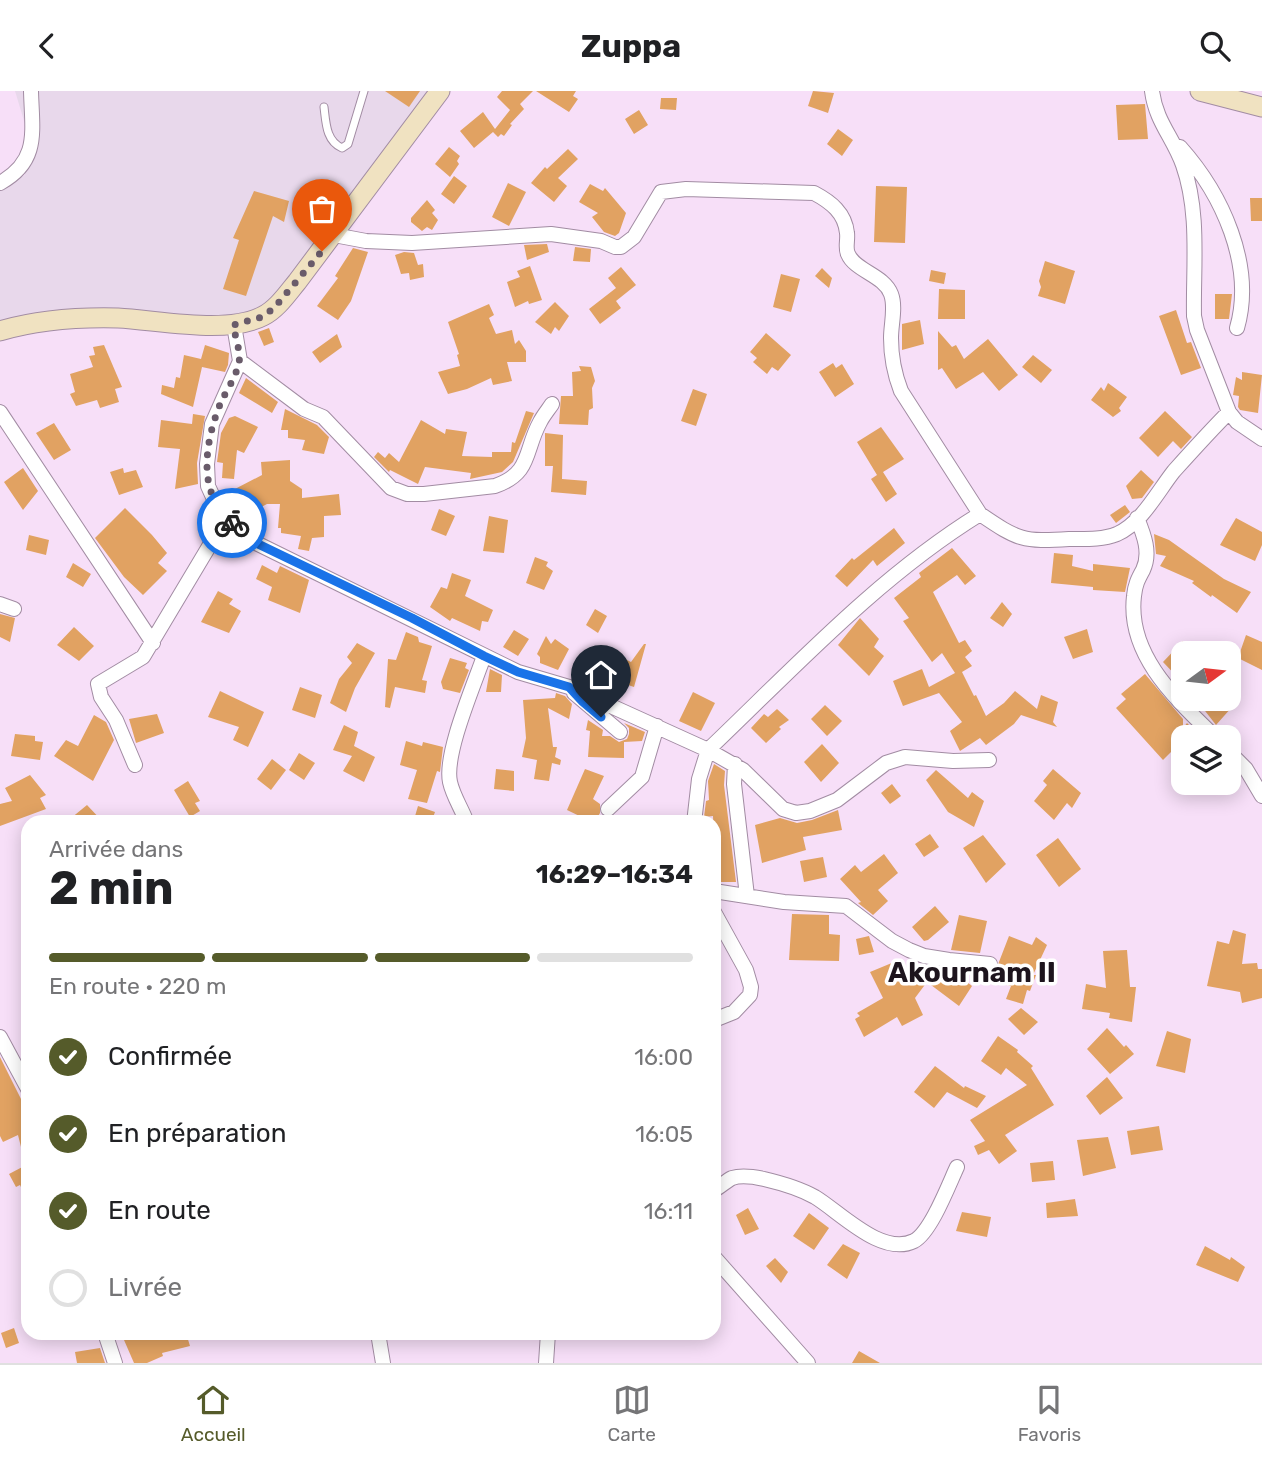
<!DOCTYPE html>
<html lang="fr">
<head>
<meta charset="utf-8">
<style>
  :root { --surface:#fff; --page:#f6f6f6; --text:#202124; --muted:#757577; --line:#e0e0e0; --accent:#555b2a }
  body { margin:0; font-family:Rubik,sans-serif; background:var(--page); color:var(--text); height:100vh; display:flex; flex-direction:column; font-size:26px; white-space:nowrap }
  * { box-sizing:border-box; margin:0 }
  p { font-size:23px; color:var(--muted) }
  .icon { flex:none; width:38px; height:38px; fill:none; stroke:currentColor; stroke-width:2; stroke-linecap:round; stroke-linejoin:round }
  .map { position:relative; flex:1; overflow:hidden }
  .details { position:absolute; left:21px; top:724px; width:700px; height:525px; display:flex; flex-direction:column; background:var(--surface); border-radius:21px; box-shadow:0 4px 18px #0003 }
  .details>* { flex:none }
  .needle { width:46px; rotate:75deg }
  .tools { position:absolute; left:1171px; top:550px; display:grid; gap:14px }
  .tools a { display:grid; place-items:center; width:70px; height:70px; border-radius:14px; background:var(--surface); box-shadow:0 4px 18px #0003; font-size:35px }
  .pin { position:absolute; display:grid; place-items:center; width:60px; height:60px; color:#fff; margin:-72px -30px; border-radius:50% 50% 50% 0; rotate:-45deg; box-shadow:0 0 7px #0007 }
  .pin .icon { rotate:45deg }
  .courier { position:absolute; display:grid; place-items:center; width:70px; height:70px; margin:-35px; border:5px solid #1a73e8; border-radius:50%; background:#fff; color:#222; box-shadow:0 2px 9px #0007 }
  .summary em { font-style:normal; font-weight:700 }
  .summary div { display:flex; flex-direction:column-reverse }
  .summary { display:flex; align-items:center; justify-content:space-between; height:119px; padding:0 28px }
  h1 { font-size:46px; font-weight:700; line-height:52px }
  .bar { display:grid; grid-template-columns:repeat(4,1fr); gap:10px 7px; align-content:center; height:84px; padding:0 28px }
  .bar i { height:9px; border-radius:5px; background:var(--line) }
  .bar .on { background:var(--accent) }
  .bar p { grid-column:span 4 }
  ol { padding:0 28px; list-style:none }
  li { display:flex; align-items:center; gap:21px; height:77px }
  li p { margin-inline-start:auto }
  li .icon { padding:7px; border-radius:50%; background:var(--accent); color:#fff; stroke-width:4 }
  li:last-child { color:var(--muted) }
  li i { width:38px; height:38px; border:4px solid var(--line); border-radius:50% }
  header { display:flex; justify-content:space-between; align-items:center; height:91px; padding:0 28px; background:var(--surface); font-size:32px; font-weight:700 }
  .tabs { display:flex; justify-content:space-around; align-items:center; height:98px; border-top:2px solid var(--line); background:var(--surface); font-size:19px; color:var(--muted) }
  .tabs a { display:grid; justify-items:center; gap:4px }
  .tabs .on { color:var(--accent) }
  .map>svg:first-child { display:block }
  .industrial { fill:#e8d8eb }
  .building { fill:#e1a262 }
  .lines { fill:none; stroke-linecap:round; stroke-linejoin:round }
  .lane-casing { stroke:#a28ca3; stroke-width:9 }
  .street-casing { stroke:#a28ca3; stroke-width:16 }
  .secondary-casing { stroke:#a28ca3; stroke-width:21 }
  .lane { stroke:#fff; stroke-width:7 }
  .street { stroke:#fff; stroke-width:14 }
  .secondary { stroke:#f0e2c1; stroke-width:19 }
  .done { stroke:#695b6a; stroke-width:7; stroke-dasharray:0 12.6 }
  .route { stroke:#1a73e8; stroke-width:9 }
  .labels { text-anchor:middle; stroke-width:7; stroke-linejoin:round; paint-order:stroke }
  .quarter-label { font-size:28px; font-weight:bold; fill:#1d141d; stroke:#fff }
</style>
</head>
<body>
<header><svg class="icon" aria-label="back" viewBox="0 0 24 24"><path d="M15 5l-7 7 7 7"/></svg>Zuppa<svg class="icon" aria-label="search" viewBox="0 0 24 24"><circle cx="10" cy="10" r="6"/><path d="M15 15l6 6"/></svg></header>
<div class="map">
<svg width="1262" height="1272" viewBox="0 0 1262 1272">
  <rect width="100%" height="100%" fill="#f7dff8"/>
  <path class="industrial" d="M15,0H439L266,220L242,228L0,235V95L25,84V74L34,63Z"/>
  <path class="building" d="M385,0H420L409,16Z
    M502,0H533L520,13L524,18L510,33L512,34L504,45L501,43L498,46L493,41L474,57L460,40L483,21L495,38L510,19L497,6Z
    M536,0H576L573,5L578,8L569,21Z
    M813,0L834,2L828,22L808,15Z
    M661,7H677L676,19L660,18Z
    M1145,13L1148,48L1118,49L1116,14Z
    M639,19L648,34L634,43L625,28Z
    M838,38L853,49L842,65L827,53Z
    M449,56L460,65L457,70L459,73L450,86L435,73Z
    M568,58L578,68L558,87L567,95L554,111L531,92L545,76L547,78Z
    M454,85L467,95L454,113L441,103Z
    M508,92L526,101L509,135L492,126Z
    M590,93L603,100L605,97L626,122L619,142L615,145L604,141L592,126L598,122L579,111Z
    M876,95L907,96L905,152L874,151Z
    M254,100L289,110L284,131L273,125L246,205L223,198L239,149L233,147Z
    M1250,107H1262V130H1251Z
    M427,109L435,119L432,122L438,129L432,139L427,136L422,140L411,131V127Z
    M547,153L549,161L527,169L524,154Z
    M575,156L591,158L590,171L573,170Z
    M353,157L368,161L351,210L338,229L317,215L338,187L335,185Z
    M404,161L414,162L418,174L423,173L424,186L410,189L409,182L401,183L395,164Z
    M1045,170L1075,180L1065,213L1038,205L1041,196L1039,190Z
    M530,175L542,209L529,213L528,210L515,216L507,191L520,186L517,180Z
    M621,176L636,194L616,210L621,217L600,233L589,218L616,197L608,187Z
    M822,177L832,187L829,197L815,185Z
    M931,179L946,182L944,193L929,190Z
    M781,183L800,188L791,221L773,216Z
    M939,198L965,199V228H938Z
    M1215,203H1232L1229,228H1215Z
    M555,211L569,225L559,240L555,236L551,243L535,231Z
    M489,213L494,224L489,227L496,243L512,239L515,253L519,249L526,260V271H507L512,290L493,294L491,287L467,298L448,303L438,281L460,275L457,264L459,263L448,231Z
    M1176,219L1187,252L1191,251L1201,277L1181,284L1159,225Z
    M920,229L924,253L902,259V233Z
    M269,237L274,251L264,255L258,241Z
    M938,240L952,256L956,254L964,268L988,248L1018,284L999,300L983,281L956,298L942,277L938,279Z
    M766,242L791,264L778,280L772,276L767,283L753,271L757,267L750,261Z
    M337,243L342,256L320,272L312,261Z
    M104,254L122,296L115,298L119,311L100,317L97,309L76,315L70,303L75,301L70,283L93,276L89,265L95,264L93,256Z
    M205,254L229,262L228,274L225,281L202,276L193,316L161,303L162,294L174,297L176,286L180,287L184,264L201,268Z
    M1033,264L1052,279L1041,292L1022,276Z
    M833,272L836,277L842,273L854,293L835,306L819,281Z
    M579,275L591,276L595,290L592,297L593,317L589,319L588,334L559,333L561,305H573L572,281L581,280Z
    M1242,281L1262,284L1258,322L1240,319L1238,316L1239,305L1233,304L1236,286L1242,289Z
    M246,287L278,311L272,322L239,302Z
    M1108,292L1127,306L1119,317L1121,320L1113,326L1091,309L1101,296L1104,300Z
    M693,298L707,303L696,335L681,330Z
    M285,318L317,334L329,346L324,363L302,359L305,349L288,347V339H281Z
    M526,320L534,322L513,371L502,381L470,388L471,382L425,376L418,393L390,379L389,381L374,366L378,361L385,367L389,362L399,371L421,329L445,343L446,338L467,341L462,365L492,366V361H511L512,351L515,352Z
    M1165,320L1192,346L1181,358L1173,350L1158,366L1139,347Z
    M193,323L205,325L197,372L198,393L175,398L180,358L158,356L161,329L192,333Z
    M235,325L258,336L244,362L237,359L234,388L222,387L223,372L217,371L221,342L229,327Z
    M54,332L71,359L54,369L36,342Z
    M881,336L904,368L883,381L897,403L886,411L871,388L877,384L857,351Z
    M545,342L563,344L562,388L587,390L586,404L551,401L553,375H545Z
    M290,369V390L302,398V407L339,403L341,424L324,425V446L312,447L309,460L298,458L301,445L281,442V437H278L280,413H267L244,425L233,399L262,384L261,371Z
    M23,377L38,400L23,419L4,391Z
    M123,377L124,382L136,379L143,396L119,404L110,381Z
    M1141,379L1154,391L1142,407L1132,408L1126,395Z
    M1125,414L1130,421L1116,432L1110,424Z
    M125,417L152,444L167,462L158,472L167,480L143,504L124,486L95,447Z
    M439,418L455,425L446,445L431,439Z
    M489,425L508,429L504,462L483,460Z
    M1236,427L1262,441V454L1255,470L1220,454Z
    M894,437L905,452L877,475L873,469L847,496L835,485L852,467L854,469Z
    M1154,443L1169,449L1224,488L1251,501L1237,522L1212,504L1211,506L1192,492L1194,490L1160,475L1166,465L1156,463Z
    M29,444L49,449L46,464L26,459Z
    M952,457L976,485L965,494L957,484L933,501L959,552L965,549L972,560L965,566L972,575L962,581L974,605L976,604L986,625L1004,612L1015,600L1037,618L1041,604L1058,611L1053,631L1057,636L1021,624L1014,633L986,654L980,647L960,660L950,640L962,631L939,602L903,615L893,590L922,578L929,596L955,582L942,562L932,571L903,530L909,527L894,507L921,486L919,482Z
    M1054,462L1073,464L1072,475L1093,480V473L1130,477L1125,501L1093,499V496L1051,492Z
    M535,466L548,471L546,475L553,480L544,499L526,492Z
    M73,472L91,483L83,496L66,486Z
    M262,474L277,482L280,475L309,489L300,522L268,509L272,496L256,488Z
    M452,482L471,489L465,505L493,519L488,531L482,530L480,540L452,527L450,530L430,516L441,496L447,498Z
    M218,500L233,508L229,513L241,520L229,542L201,531Z
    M1002,511L1012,523L1003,536L990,527Z
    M595,518L607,525L598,542L586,534Z
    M0,523L15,527L10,551L0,546Z
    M860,527L879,548L874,556L884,565L869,585L838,554Z
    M74,536L94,555L79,570L57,554Z
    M1087,538L1093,561L1073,568L1064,546Z
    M514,539L529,548L518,565L503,556Z
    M406,541L418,546L419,551L432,555L422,589L427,590L425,602L395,596L390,617L385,616L388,568L396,569Z
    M1246,544L1262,551V579L1238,567Z
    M546,545L551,553L555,548L569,558L558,579L540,572V566L537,563Z
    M1183,550V592L1163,571Z
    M357,552L375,562L355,597L346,621L330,612L339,588L352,572L347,566Z
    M644,553H646L634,596L625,593V568L631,571Z
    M450,567L467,572L465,577L469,579L460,602L443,598L441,591Z
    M490,578L502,584L501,601H486Z
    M1145,583L1183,628V637L1187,632L1201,646H1183V649L1163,669L1116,617L1126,608L1121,603Z
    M300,596L322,604L315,627L292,619Z
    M220,600L264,621L248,656L233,649L239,636L208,626Z
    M693,601L715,612L701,640L679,630Z
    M556,602L565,605L572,613L569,628L548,617L553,656H557L555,666L561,669L560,674L552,672L549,690L534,688L537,669L522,666L526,647L523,609L555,607Z
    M1210,607H1240L1216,634L1202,616Z
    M825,614L842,630L827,645L811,628Z
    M777,618L789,629L779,636L781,638L766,652L751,637L764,623L768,626Z
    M157,623L164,642L136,652L129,628Z
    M94,624L106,631L114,649L93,690L54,665L66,649L78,655Z
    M588,629L603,639L602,645H610L619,651L627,648L629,643V637L624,632L645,641L642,650L624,651V667L588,666L590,640L586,639Z
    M344,634L358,641L354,655L375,666L364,691L343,680L352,665L333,659Z
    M15,643L35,645V650L43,651L40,669L11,665Z
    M406,650L422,655L423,651L443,656L440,681L437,680L427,712L408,708L417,679L400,674Z
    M822,653L839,672L821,691L804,671Z
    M299,662L315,672L304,689L289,679Z
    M272,668L286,679L271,699L257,688Z
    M714,673L725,680L724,694L736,791H716L713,725L704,726L706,710L709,709L708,690Z
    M496,678L514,680V700L494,698Z
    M585,678L604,685L593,708L600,713V722L594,732L567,719Z
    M1053,678L1081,702L1072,717L1067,712L1054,729L1034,710L1047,694L1043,690Z
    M936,679L968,707L972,701L984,710L974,736L948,721L926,689Z
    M30,684L46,704L40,707L46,718L0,735V713L12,710L5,697Z
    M188,690L200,710L195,712L200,720L190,726L174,699Z
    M892,693L901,705L890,713L881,702Z
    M87,714L104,732H65Z
    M418,715L435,721L431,732H413Z
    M838,719L842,739L803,746L806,759L762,772L755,734L780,727L797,732L812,729Z
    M930,743L939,756L924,766L915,753Z
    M983,744L1006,773L986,792L963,757Z
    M1058,747L1081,778L1059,796L1036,764Z
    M884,763L898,782L878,799L888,810L873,824L858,812L861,811L840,788L855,774L861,781Z
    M823,766L827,786L804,791L800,770Z
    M935,815L949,831L928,849L924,850L912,836Z
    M792,823L829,824V843L840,844L839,870L789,869Z
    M959,824L987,830L980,862L951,859Z
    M1233,839L1246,843L1242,873L1257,872L1258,878H1262V907L1242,912L1240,901L1207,895L1217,850L1229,853Z
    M869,845L874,861L859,864L856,848Z
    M1009,845L1032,854L1036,846L1047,854L1033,884H1036L1030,900L1027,899L1023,913L1006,908L1011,895L992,889Z
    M1127,859L1130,896H1136L1132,931L1109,927L1110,922L1082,918L1086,893L1106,897L1103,860Z
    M899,869L907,887L923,875H928L943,889L952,879L972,895L959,915L927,891L915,907L923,924L902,935L897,926L864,946L855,928L860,925L857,922L883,907L870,881Z
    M1021,917L1038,931L1024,944L1008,928Z
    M1107,937L1124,956L1126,954L1134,963L1110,983L1087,958Z
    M1167,940L1191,948L1185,982L1156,975Z
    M998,945L1018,959L1017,961L1033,975L1031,977L1054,1014L1005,1044L1017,1060L999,1073L989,1059L978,1064L974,1055L985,1050L970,1029L1027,994L1006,977L1001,984L981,970Z
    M0,966L28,1022V1068H24L18,1044L3,1051L0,1045Z
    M935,975L964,997L965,995L986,1005L977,1017L947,1001L934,1017L914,1001Z
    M1107,986L1123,1007L1100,1024L1086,1005Z
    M1159,1035L1163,1059L1131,1064L1127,1040Z
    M1108,1046L1116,1077L1083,1085L1077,1049Z
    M1053,1070L1055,1089L1032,1091L1030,1072Z
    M28,1073V1111L20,1094L16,1096L9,1083Z
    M1075,1108L1078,1125L1047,1127L1046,1112Z
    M748,1117L759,1138L745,1144L736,1124Z
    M962,1121L991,1126L987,1146L956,1140Z
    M809,1122L829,1137L814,1159L793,1145Z
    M843,1153L860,1162L847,1188L827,1174Z
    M1205,1155L1230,1169L1231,1166L1245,1176L1238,1191L1196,1174Z
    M775,1167L788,1181L781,1192L766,1175Z
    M14,1237L19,1252L6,1257L1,1242Z
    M138,1242L141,1247L151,1242H186L190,1255L162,1262L163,1265L147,1272H134L124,1249Z
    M100,1257L105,1272H77L75,1261Z
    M859,1260L880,1272H852Z"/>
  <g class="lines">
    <defs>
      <path id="lane" d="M324,16C326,32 326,50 342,57L348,53L364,0"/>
      <path id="street" d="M1152,0C1156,31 1173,46 1183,74C1200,122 1193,176 1194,225L1197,239L1229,321L1237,331L1262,348
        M1180,56C1222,103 1255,174 1237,237
        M0,92C40,70 32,40 31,0
        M334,144L366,150L412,152L551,143L601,150L615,156H621L634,146L661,101L686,98L814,102C831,111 845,122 847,142C848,149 845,157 848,163C855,180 884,184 891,203C896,216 891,233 891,247C891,266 894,282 901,300L980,423C878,486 794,577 708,659L699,688L694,732
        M234,234L240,270L212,333L207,373L208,395L218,417L226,427L256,452L518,581L569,596L708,659L743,679L783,718L796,722L810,720L837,709L886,672L905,666L953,670L989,669
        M240,270L304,318L323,326L391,397L407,403H424L495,395C532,382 524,360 540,331C543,325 548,319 552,313
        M0,321L153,552
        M980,423C1018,449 1023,451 1069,448C1085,448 1102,449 1117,443C1142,432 1158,400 1174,380C1192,360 1210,340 1229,321
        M1137,427C1144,444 1151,462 1143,479C1138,488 1135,494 1134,505C1127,564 1176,608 1215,646
        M0,513L14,518
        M574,602L620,641
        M1228,660L1246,678L1262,705
        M735,673L734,693L747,805
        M135,674L116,629L101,606L98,593L143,566L226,427
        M608,718L642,686L657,635
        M467,732C462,718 453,705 450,691C444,663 474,594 484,565
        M714,800L784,811L846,815L892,850L909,859L924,865L949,869L990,873
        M714,821L746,879L751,896L750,904L734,921L714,929
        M0,946L28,998
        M714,1099C720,1096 726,1090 732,1087C741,1084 755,1086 764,1088C781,1092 799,1097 815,1106C840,1121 882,1166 914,1150C931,1141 949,1093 957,1076
        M714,1166L808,1272
        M105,1242L115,1272
        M378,1242L383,1272
        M546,1272L548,1242"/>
      <path id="secondary" d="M1200,0L1262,16
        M0,240C37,229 79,226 118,227C158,229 227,244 263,225C277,218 287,203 297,191L440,0"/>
    </defs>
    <use href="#lane" class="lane-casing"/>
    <use href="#street" class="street-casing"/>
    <use href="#secondary" class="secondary-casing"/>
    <use href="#lane" class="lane"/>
    <use href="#street" class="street"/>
    <use href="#secondary" class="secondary"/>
  </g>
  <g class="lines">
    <path class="done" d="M232,432C196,402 205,350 221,311C227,299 236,285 239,272C241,261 235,245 233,234L262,226L274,217L322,160"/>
    <path class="route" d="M232,432L256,452L412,527L484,565L518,581L569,596L582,610L601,626"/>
  </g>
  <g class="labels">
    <g class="quarter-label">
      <text x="972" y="891">Akournam II</text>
    </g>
  </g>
</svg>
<div class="tools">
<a><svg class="needle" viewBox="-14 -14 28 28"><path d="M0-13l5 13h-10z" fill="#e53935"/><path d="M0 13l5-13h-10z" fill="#757577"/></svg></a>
<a><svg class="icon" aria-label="layers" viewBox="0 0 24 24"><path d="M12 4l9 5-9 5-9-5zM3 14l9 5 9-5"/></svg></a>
</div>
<div class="pin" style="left:322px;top:160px;background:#ea580c"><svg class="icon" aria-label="bag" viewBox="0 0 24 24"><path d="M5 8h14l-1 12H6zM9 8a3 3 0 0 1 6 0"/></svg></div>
<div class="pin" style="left:601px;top:626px;background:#1f2937"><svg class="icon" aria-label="home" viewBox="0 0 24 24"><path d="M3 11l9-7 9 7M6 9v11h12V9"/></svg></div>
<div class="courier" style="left:232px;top:432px"><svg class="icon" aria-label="bike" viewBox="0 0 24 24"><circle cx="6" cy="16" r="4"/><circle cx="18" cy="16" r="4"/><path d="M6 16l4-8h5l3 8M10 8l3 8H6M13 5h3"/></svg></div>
<section class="details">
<div class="summary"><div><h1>2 min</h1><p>Arrivée dans</p></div><em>16:29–16:34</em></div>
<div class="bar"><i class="on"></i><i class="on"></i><i class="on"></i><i></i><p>En route · 220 m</p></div>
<ol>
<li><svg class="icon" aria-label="check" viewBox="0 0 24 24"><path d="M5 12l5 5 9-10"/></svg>Confirmée<p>16:00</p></li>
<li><svg class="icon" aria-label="check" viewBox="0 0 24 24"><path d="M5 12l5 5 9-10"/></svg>En préparation<p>16:05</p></li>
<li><svg class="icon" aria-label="check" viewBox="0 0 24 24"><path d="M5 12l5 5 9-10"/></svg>En route<p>16:11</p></li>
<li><i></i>Livrée</li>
</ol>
</section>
</div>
<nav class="tabs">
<a class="on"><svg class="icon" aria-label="home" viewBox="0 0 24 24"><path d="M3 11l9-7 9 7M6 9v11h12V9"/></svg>Accueil</a>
<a><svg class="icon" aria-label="map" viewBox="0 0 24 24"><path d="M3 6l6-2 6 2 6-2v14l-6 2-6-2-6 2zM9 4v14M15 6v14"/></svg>Carte</a>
<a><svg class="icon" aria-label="saved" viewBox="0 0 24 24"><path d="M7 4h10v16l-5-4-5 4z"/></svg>Favoris</a>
</nav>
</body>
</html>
